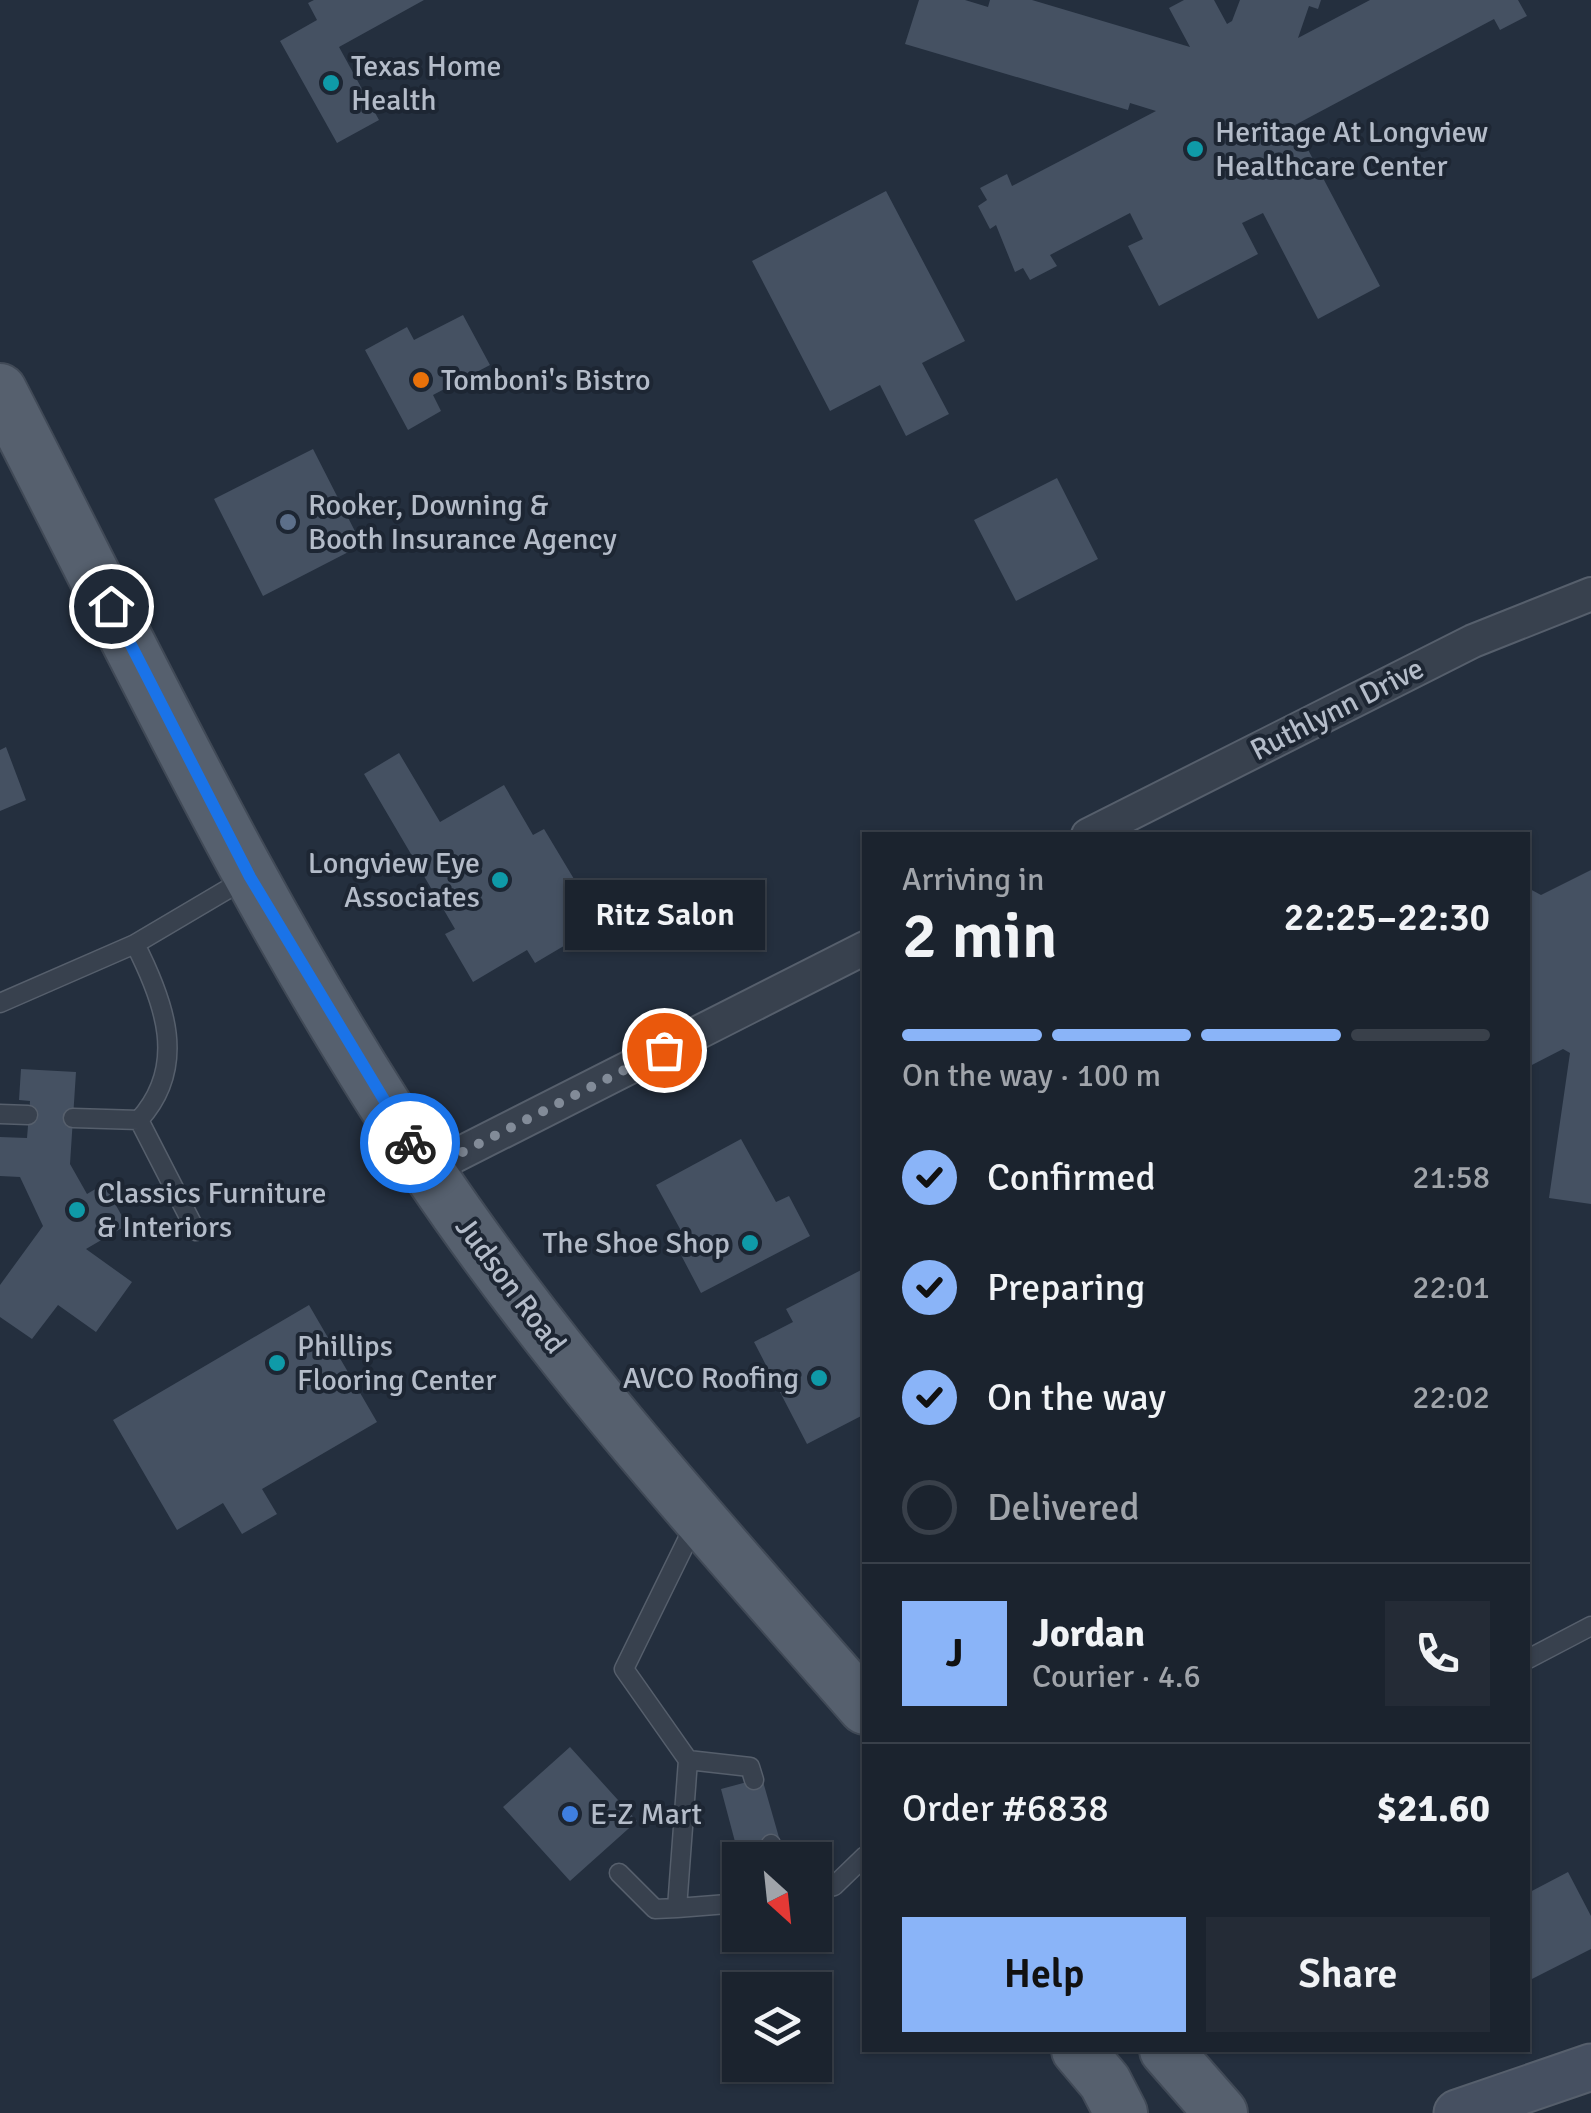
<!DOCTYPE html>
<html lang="en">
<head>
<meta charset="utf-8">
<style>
  :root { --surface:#1b232e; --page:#242b36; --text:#f1f3f6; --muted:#a0a4aa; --line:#39404a; --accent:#8ab4f8 }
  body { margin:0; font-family:Signika,sans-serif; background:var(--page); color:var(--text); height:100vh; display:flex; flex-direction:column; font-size:38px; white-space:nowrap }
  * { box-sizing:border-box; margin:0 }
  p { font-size:32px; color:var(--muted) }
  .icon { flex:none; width:55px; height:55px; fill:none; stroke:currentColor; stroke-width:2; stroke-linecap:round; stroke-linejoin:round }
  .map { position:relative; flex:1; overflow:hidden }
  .panel { position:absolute; left:862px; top:832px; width:668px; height:1220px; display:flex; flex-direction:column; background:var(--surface); border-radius:0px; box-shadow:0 2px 8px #0004,0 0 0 2px var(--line) }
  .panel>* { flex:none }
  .needle { width:65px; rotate:153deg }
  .buttons { position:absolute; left:722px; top:1842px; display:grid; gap:20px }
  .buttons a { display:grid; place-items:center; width:110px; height:110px; border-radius:0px; background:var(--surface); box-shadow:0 2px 8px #0004,0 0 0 2px var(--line); font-size:50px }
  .pin { position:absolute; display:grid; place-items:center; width:85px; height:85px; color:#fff; margin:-42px; border:5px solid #fff; border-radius:50%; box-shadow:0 2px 10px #0007 }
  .courier { position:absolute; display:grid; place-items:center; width:100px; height:100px; margin:-50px; border:8px solid #1a73e8; border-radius:50%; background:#fff; color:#222; box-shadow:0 2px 12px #0007 }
  .bubble { position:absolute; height:70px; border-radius:0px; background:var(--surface); box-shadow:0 2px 8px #0004,0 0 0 2px var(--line); font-size:32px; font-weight:600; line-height:70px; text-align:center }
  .summary em { font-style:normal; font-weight:600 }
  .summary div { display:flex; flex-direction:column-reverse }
  .summary { display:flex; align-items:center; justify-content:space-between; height:170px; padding:0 40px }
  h1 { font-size:65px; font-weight:600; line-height:75px }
  .bar { display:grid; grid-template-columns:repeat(4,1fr); gap:15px 10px; align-content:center; height:120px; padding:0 40px }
  .bar i { height:12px; border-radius:8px; background:var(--line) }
  .bar .on { background:var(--accent) }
  .bar p { grid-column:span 4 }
  .line { display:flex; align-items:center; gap:25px; padding:0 40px; border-top:2px solid var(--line) }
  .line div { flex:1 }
  .round { display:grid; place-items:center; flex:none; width:105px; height:105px; border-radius:0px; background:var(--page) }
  ol { padding:0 40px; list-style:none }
  li { display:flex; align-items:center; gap:30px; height:110px }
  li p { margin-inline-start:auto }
  li .icon { padding:10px; border-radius:50%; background:var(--accent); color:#111; stroke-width:4 }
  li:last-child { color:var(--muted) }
  li i { width:55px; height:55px; border:5px solid var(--line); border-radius:50% }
  .action { display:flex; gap:20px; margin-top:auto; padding:20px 40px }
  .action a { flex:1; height:115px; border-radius:0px; background:var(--accent); color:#111; font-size:40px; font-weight:600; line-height:115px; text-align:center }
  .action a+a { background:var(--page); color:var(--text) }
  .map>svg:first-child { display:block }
  .building { fill:#455162 }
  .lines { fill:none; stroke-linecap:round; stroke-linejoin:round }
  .lane-casing { stroke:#565f6c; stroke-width:21 }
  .street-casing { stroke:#565f6c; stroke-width:36 }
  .secondary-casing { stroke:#565f6c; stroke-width:49 }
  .primary-casing { stroke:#414a57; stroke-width:56 }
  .lane { stroke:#38414e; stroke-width:18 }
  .street { stroke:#38414e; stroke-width:32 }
  .secondary { stroke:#465061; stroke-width:45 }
  .primary { stroke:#56606e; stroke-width:52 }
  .done { stroke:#828b98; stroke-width:10; stroke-dasharray:0 18 }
  .route { stroke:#1a73e8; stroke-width:12 }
  .culture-dot { fill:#0f9aa8; stroke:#1d2633; stroke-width:4 }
  .food-dot { fill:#e8710a; stroke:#1d2633; stroke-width:4 }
  .service-dot { fill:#5c6f8a; stroke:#1d2633; stroke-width:4 }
  .shop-dot { fill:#3f7fe0; stroke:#1d2633; stroke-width:4 }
  .labels { text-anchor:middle; stroke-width:8; stroke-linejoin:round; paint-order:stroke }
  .poi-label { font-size:30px; fill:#b4bcc9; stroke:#1d2633; text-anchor:start }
  .street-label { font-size:30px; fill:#b4bcc9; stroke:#1d2633 }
</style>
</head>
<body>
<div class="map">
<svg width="1591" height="2113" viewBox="0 0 1591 2113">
  <rect width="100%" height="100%" fill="#242f3e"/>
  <path class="building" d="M314,0H424L339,47L379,120L337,143L280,41L317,20L308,3Z
    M919,0H965L988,7L990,0H1032L1190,47L1169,8L1184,0H1214L1227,24L1232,21L1240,0H1321L1318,9L1309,6L1298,38L1370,0H1518L1527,16L1500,30L1494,19L1295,125L1380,286L1318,319L1263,213L1242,223L1258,254L1159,306L1128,246L1143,239L1130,213L1050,255L1057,266L1030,280L1023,268L1015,272L996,225L990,229L978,206L987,200L980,188L1007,174L1012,186L1156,111L1130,103L1128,110L905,44Z
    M886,191L965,341L922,363L949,414L906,436L880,385L830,411L752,261Z
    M463,315L490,365L433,395L441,411L408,430L365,350L407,327L414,340Z
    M313,449L362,545L263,596L214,499Z
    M1057,478L1098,559L1016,601L974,520Z
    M6,747L26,800L0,811V750Z
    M399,753L440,822L504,785L533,835L544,829L601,924L535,963L527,950L473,982L445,934L455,929L364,774Z
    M1591,870V1204L1549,1198L1570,1053L1563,1049L1528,1067V888L1541,895Z
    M21,1069L76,1072L70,1164L87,1194L104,1184L127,1225L86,1249L132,1282L96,1332L58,1305L32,1339L0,1317V1285L43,1226L20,1177L0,1176V1137L27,1138L30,1101L19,1100Z
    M741,1139L776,1202L789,1196L810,1236L701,1293L681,1255L691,1249L656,1185Z
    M865,1268V1414L807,1444L754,1342L793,1322L786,1309Z
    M309,1305L377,1422L262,1489L277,1514L242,1534L223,1503L177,1530L113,1420Z
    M570,1747L637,1821L570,1881L503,1807Z
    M762,1778L780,1841L738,1853L721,1789Z
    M1568,1872L1591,1916V1949L1528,1981V1893Z"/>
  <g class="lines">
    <defs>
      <path id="lane" d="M135,944C165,1003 188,1066 139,1120
        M0,1003L135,944L245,879
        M0,1114L28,1115
        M73,1118L139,1120L196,1231
        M695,1524L624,1669L688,1760L677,1908L740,1903
        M1528,1659L1591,1626
        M688,1760L750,1767L754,1780
        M771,1844L775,1860
        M619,1873L655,1909L677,1908
        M815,1891L834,1886L865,1856"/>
      <path id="street" d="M1088,835L1473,641L1591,594
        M427,1170L865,948"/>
      <path id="secondary" d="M1457,2113L1591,2067"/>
      <path id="primary" d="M0,390C136,654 262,925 428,1171C557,1363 713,1534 865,1708
        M1078,2050L1105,2082L1121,2113
        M1166,2050L1221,2113"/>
    </defs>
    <use href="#lane" class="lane-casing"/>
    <use href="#street" class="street-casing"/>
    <use href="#secondary" class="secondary-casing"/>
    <use href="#primary" class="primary-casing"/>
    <use href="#lane" class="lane"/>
    <use href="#street" class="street"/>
    <use href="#secondary" class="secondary"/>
    <use href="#primary" class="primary"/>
  </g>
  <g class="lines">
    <path class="done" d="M410,1143L427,1170L664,1050"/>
    <path class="route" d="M111,606L250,877L410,1143"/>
  </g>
  <g class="culture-dot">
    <circle cx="331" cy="83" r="10"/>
    <circle cx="1195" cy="149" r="10"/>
    <circle cx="500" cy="880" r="10"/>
    <circle cx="77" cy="1210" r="10"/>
    <circle cx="750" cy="1243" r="10"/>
    <circle cx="277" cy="1363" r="10"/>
    <circle cx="819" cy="1378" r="10"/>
  </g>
  <circle class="food-dot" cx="421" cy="380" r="10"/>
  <circle class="service-dot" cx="288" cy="522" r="10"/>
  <circle class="shop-dot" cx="570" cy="1814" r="10"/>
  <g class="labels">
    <g class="poi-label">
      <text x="351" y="76">Texas Home<tspan x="351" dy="34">Health</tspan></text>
      <text x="1215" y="142">Heritage At Longview<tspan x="1215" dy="34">Healthcare Center</tspan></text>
      <text x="441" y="390">Tomboni's Bistro</text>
      <text x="308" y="515">Rooker, Downing &amp;<tspan x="308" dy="34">Booth Insurance Agency</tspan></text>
      <text x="480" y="873" text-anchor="end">Longview Eye<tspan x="480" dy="34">Associates</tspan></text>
      <text x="97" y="1203">Classics Furniture<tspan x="97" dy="34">&amp; Interiors</tspan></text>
      <text x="730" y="1253" text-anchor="end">The Shoe Shop</text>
      <text x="297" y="1356">Phillips<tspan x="297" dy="34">Flooring Center</tspan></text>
      <text x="799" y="1388" text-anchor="end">AVCO Roofing</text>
      <text x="590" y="1824">E-Z Mart</text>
    </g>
    <g class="street-label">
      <text transform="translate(1337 709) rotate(-27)" y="10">Ruthlynn Drive</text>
      <text transform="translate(511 1285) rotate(53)" y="10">Judson Road</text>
    </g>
  </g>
</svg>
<div class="buttons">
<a><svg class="needle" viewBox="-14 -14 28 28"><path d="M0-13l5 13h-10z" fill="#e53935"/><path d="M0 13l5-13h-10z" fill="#a0a4aa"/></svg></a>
<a><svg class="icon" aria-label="layers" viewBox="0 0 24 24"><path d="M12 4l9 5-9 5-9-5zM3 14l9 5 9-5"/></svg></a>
</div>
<div class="pin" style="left:664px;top:1050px;background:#ea580c"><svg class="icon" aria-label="bag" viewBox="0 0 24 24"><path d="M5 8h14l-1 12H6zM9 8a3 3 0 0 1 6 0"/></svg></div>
<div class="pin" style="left:111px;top:606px;background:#1f2937"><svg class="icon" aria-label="home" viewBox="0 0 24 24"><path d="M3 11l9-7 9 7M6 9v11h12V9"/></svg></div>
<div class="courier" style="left:410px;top:1143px"><svg class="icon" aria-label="bike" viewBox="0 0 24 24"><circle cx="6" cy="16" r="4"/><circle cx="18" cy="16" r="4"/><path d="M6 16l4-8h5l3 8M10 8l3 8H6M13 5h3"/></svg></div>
<div class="bubble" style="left:565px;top:880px;width:200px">Ritz Salon</div>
<section class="panel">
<div class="summary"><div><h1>2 min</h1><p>Arriving in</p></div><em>22:25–22:30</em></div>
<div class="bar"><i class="on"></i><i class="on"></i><i class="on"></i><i></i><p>On the way · 100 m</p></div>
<ol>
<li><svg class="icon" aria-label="check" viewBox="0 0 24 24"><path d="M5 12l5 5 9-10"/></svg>Confirmed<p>21:58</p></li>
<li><svg class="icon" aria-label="check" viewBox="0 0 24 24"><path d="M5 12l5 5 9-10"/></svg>Preparing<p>22:01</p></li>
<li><svg class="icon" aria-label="check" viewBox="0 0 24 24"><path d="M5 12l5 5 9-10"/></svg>On the way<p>22:02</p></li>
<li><i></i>Delivered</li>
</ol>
<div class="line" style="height:180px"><b class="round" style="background:var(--accent);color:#111">J</b><div><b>Jordan</b><p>Courier · 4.6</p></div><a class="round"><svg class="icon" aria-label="phone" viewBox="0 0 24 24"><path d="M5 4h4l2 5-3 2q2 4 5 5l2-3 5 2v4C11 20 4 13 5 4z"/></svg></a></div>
<div class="line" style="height:130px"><div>Order #6838</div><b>$21.60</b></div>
<div class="action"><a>Help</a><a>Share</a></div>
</section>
</div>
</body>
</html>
